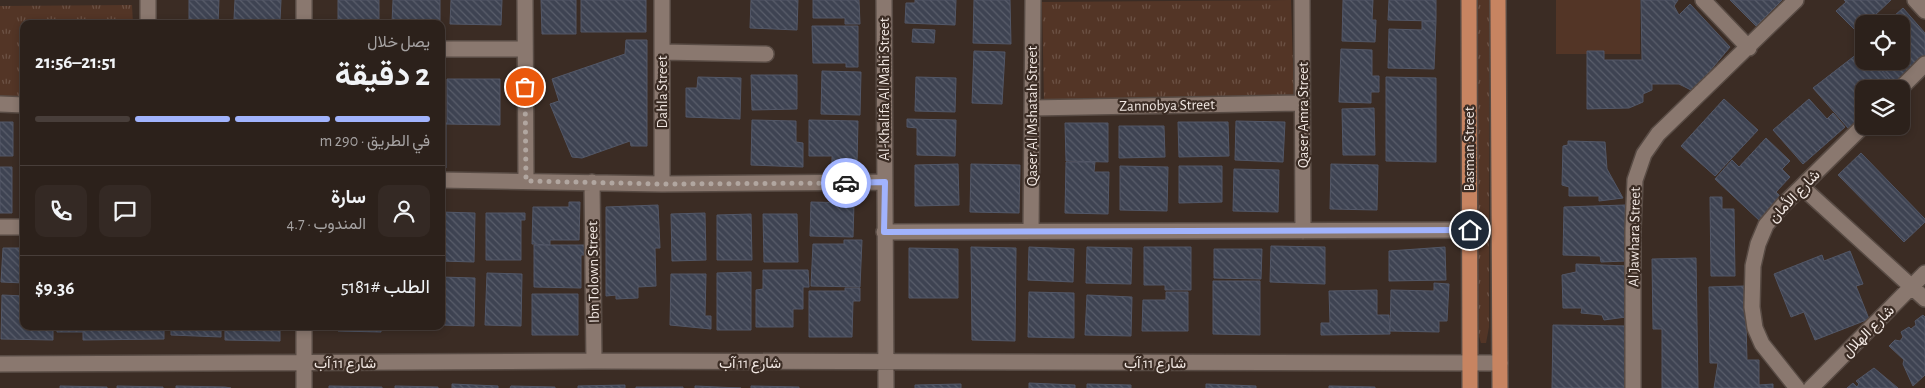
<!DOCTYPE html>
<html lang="ar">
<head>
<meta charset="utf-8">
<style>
  :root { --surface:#2c211b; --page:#342924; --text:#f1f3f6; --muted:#a6a3a3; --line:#483e3a; --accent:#a1b3fd }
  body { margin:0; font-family:"Alegreya Sans",Vazirmatn,sans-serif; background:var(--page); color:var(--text); direction:rtl; height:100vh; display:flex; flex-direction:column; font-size:19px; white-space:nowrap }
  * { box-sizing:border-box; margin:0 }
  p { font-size:16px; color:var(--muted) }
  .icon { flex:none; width:28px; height:28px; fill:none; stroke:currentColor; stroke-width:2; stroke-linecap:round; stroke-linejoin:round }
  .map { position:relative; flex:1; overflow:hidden; direction:ltr }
  .details { position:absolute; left:20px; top:20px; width:425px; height:310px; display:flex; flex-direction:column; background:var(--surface); border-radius:10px; box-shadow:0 2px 8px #0003,0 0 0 1px var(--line); direction:rtl }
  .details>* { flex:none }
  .buttons { position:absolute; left:1855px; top:15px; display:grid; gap:10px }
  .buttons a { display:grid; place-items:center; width:55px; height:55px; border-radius:10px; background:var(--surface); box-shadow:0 2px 8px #0003,0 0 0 1px var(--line); font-size:25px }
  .pin { position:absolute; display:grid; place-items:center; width:42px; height:42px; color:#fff; margin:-21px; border:2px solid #fff; border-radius:50%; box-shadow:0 1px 5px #0007 }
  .courier { position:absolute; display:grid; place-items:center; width:50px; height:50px; margin:-25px; border:4px solid #a1b3fd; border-radius:50%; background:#fff; color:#222; box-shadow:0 1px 6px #0007 }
  .overview em { font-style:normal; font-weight:700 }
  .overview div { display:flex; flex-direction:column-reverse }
  .overview { display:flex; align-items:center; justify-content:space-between; height:85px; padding:0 15px }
  h1 { font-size:32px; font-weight:700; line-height:38px }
  .bar { display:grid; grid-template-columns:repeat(4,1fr); gap:8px 5px; align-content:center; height:60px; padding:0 15px }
  .bar i { height:6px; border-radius:4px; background:var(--line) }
  .bar .selected { background:var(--accent) }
  .bar p { grid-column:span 4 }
  .line { display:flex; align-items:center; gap:12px; padding:0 15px; border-top:1px solid var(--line) }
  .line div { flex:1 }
  .round { display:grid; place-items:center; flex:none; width:52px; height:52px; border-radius:10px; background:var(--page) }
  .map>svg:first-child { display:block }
  .grass { fill:#533526 }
  .park { fill:url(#park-tufts) }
  .building { fill:url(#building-back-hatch); stroke:#525767 }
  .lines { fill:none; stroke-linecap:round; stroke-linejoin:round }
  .minor-casing { stroke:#584b44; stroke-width:18 }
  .major-casing { stroke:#584b44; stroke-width:18 }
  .minor { stroke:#8a786f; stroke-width:15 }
  .major { stroke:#c78461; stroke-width:15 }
  .done { stroke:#b1a6a0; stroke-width:5; stroke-dasharray:0 9 }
  .route { stroke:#a1b3fd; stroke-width:6 }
  .labels { text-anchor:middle; stroke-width:4.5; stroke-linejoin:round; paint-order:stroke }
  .street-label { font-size:15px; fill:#f1e7e2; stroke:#3b2c24 }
</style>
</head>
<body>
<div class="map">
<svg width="1925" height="388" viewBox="0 0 1925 388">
  <defs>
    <pattern id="park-tufts" width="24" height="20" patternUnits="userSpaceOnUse" patternTransform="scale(1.25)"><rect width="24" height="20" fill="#533526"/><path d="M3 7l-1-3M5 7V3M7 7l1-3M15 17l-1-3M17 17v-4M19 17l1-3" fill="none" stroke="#6c5245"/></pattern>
    <pattern id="building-back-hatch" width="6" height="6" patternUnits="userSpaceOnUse" patternTransform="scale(1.25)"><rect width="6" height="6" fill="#3e4352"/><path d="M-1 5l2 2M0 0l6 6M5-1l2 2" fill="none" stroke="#5a5e6b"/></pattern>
  </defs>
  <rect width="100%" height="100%" fill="#3b2c24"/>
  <path class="grass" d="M1556,0H1640V54H1556Z"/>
  <path class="park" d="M1291,0L1294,98L1044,102L1042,2Z
    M1477,0H1489V327L1486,343H1481L1478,333Z
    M132,5L133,24H24V97H0V6Z"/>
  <path class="building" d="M189,0H219L218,24H189Z
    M235,0H281L280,21L234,19Z
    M338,0H379V23L338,22Z
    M393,0H440V24L392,23Z
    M451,0H502L501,25L450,24Z
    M541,0H576V34H542Z
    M581,0H646V32H581Z
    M751,0H798L797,30L750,28Z
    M813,0H859L860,24H845V18H813Z
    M915,0H956L955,25L905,23L906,3H915Z
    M974,0H1010L1011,44L973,43Z
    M1343,0H1373L1372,20H1376L1375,42L1342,41Z
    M1389,0H1436V21L1388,20Z
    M1641,0H1678L1674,6L1679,15L1690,4L1730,47L1693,91L1679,84H1652V90L1643,94V102L1629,108L1587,109V51H1604V60H1642Z
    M1730,0H1782L1756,26Z
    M1844,0H1891L1857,32L1836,11L1846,2Z
    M1903,8L1925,33V60L1896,86L1874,61H1901V24H1885Z
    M1422,21H1436L1434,69L1388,68L1389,29L1422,30Z
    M812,26H858V67H846V63H813Z
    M913,29L935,30L934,43L912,42Z
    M626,40H647V146H631L630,141L582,158L572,157L550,104L559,101L552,79L625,54Z
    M1341,49L1372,50V76H1379V92H1371V103L1339,102Z
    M974,51L1005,52L1002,104L972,103Z
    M1857,54L1870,68L1875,63L1896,87L1864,89V116L1849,129L1813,88Z
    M822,71L861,72L860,115L821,114Z
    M751,75H797V109L752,110Z
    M698,77L741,78L740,119L686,117V88H697Z
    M916,77L956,78L955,112L915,111Z
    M1386,77L1436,78V162L1386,161Z
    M447,79H500V125L446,124V168H441V123H447Z
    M1724,99L1758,130L1715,176L1681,146Z
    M1809,99L1827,119L1833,113L1845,127L1803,164L1773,130Z
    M1374,108L1375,155H1343L1342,109Z
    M907,119L956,120L955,156L917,155V128L907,127Z
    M752,120L796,121V142L803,143V167L751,165Z
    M809,120L858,121L857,163H832V156H809Z
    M1236,121L1285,122L1283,162L1235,160Z
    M0,122H13V156H0Z
    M1178,122H1228L1229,156L1179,157Z
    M1065,123H1108V162L1066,161Z
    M1119,126H1164L1165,157L1119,158Z
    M1766,138L1790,161L1782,169L1790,177L1776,192L1783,199L1761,222L1715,179L1732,160L1739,167Z
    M1568,141L1605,142L1607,169L1623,198L1599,201V196H1569V187L1562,185L1563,146L1568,145Z
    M1861,153L1925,219V222L1904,242L1838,175Z
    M1066,162H1095L1094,172H1109L1108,214L1065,213Z
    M958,164L959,205L915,206V165Z
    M971,164L1020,165L1019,213L970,212Z
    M1331,164L1378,165L1377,210L1330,209Z
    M1120,166L1168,167L1167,211L1120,210Z
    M1179,166H1222V202L1179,203Z
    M0,167H12V213H0Z
    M1234,169L1279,170L1278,212L1233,211Z
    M1710,197H1722V209H1734L1735,276H1711Z
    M569,202H580L579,240H550V245L532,244L533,207H569Z
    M811,202L854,203L853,237L810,236Z
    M658,205L660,248H655L656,286L638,287V298L616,299V295L606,296V207Z
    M1625,205L1626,261L1601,262L1600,256L1563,255L1564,207Z
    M441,212L475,213L474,262L441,261Z
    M486,213H525V220H521V260H486Z
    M705,213L706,260L672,261L671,214Z
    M751,214L752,260H717V215Z
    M763,214H797L798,262H764Z
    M844,240H862L860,287L811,286L813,244H844Z
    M534,245H585V255H581V288L534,287Z
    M1271,246L1325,247V284L1270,282Z
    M971,247L1016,248L1015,341L972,340Z
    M1029,247L1074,249L1073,282L1028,280Z
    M1087,247L1132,248L1131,284L1086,283Z
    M1144,247H1191V290H1165V285H1144Z
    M1445,247L1446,280L1389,281V251Z
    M3,248H24V283L1,282Z
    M909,248L958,249V298H909Z
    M1214,249H1262L1261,279L1214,278Z
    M1850,251L1863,284L1856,286L1869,319L1815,340L1804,312L1791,317L1774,274L1822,255L1824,261Z
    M1696,258L1698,388H1662V329H1653L1652,259Z
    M1576,264L1628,266L1626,317L1604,320L1602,315L1581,313L1582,308H1563L1562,275L1576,272Z
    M763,270H808L809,287H803V309H793V327H756V290L763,289Z
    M751,272V330H717V273Z
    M487,273L522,274L521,326L485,325Z
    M671,274H706L705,316H711V329L670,325Z
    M441,277L475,278L474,326L441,325Z
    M1213,281H1260V335L1213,334Z
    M1434,283L1449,284L1447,321H1439V332L1390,331L1391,290L1434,291Z
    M1745,286L1747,360H1759V385L1773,384V388H1714L1718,363H1710L1709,287Z
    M845,288H860V301H853L852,337H809V291H845Z
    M1377,290V315H1389L1390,334L1321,335V323H1330L1329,291Z
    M1029,292L1074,293V338L1028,337Z
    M1166,292H1188V331H1142L1143,300H1166Z
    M532,294H578V335H532Z
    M2,295L24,296V326H53V340L1,339Z
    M1087,295L1132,297L1131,336L1085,335Z
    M1923,315L1925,317V375L1913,386L1903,364L1904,360L1889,346L1895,340L1900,341L1903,337L1901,332L1909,327L1911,329L1916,325L1915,321Z
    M1553,325L1626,326L1628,388H1552Z
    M57,326H164V339L83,340V332H57Z
    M171,326H221V337L171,335Z
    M225,326H280V341L225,340Z
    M338,326H381V332L338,331Z
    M1874,368L1898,388H1847L1853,383L1857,387L1859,384L1856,381Z
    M1029,383L1075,385V388H1029Z
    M452,384L498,386V388H452Z
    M961,384V388H915V385Z
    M1087,384L1131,385V388H1087Z
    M1206,384L1256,386V388H1206Z
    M625,385V388H578V386Z
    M60,386L107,387V388H60Z
    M117,386L163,387V388H117Z
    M176,386L225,387L231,388H176Z
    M329,386L382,387V388H329Z
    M395,386L438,387V388H395Z
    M511,386L555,387V388H510Z
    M695,386L741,388H695Z
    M751,386L799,387V388H751Z
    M1329,386L1375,387V388H1329Z
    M636,387H683V388H636Z"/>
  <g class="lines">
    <defs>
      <path id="minor" d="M148,0V24
        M525,0L526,181
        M662,0V184
        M884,0L886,388
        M1302,0L1303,231
        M1703,0L1749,48
        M1915,0L1925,11
        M304,24V0
        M441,49H525
        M662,52L766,54
        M1900,89L1925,64
        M0,104L24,105
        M1032,108L1302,103
        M441,180L662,184L885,182
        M592,182L594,361
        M1802,187L1925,299
        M0,227H24
        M1031,231L1033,0
        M884,232L1470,230
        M0,364L594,361L1500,363
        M304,388V326
        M1633,388V229L1635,180L1644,154L1658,134L1796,0
        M1797,388L1762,344L1755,328L1752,307L1753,266L1758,244L1766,225L1783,205L1864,125
        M1811,388L1925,273"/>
      <path id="major" d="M1469,0L1470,388
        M1498,0L1500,388"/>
    </defs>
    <use href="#minor" class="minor-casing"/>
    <use href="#major" class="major-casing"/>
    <use href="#minor" class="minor"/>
    <use href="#major" class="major"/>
  </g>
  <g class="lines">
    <path class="done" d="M525,87L526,181L662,184L846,183"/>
    <path class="route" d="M846,183L885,182L884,232L1470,230"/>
  </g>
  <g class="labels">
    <g class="street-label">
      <text transform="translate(884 89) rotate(-90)" y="5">Al-Khalifa Al Mahi Street</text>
      <text transform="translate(662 92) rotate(-90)" y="5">Dahla Street</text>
      <text transform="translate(1167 105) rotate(-1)" y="5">Zannobya Street</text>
      <text transform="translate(1303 115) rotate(-90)" y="5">Qaser Amra Street</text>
      <text transform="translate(1032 116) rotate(-90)" y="5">Qaser Al Mshatah Street</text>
      <text transform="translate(1469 149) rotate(-90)" y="5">Basman Street</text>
      <text transform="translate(1794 196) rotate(-46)" y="5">شارع الأمان</text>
      <text transform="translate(1634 237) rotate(-89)" y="5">Al Jawhara Street</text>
      <text transform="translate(593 272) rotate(-91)" y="5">Ibn Tolown Street</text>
      <text transform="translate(1868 331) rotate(-45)" y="5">شارع الهلال</text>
      <text x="345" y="368">شارع 11 آب</text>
      <text x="750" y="368">شارع 11 آب</text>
      <text x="1155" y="368">شارع 11 آب</text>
    </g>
  </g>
</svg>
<div class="buttons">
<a><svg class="icon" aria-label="locate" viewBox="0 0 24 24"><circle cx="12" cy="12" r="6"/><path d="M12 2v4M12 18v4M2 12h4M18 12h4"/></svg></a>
<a><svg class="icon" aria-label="layers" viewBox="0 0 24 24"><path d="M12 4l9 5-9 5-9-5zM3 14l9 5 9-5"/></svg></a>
</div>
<div class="pin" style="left:525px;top:87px;background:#ea580c"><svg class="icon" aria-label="bag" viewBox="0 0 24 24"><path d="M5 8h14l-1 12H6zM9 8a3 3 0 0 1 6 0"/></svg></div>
<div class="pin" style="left:1470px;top:230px;background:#1f2937"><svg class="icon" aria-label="home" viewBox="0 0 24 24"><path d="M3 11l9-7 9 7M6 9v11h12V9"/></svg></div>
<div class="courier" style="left:846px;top:183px"><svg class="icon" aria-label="car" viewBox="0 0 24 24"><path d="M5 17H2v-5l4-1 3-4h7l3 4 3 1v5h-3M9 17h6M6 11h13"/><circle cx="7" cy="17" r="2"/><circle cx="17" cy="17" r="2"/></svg></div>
<section class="details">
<div class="overview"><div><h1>2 دقيقة</h1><p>يصل خلال</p></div><em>21:51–21:56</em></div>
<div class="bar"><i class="selected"></i><i class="selected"></i><i class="selected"></i><i></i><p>في الطريق · 290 m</p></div>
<div class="line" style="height:90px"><a class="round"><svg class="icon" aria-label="person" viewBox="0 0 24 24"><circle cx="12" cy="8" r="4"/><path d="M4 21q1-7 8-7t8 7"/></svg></a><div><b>سارة</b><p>المندوب · 4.7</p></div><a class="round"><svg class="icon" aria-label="chat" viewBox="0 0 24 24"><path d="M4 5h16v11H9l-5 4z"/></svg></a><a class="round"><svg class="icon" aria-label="phone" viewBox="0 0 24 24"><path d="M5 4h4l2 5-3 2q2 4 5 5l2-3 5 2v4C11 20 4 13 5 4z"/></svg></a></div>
<div class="line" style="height:65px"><div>الطلب #5181</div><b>$9.36</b></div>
</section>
</div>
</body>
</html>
